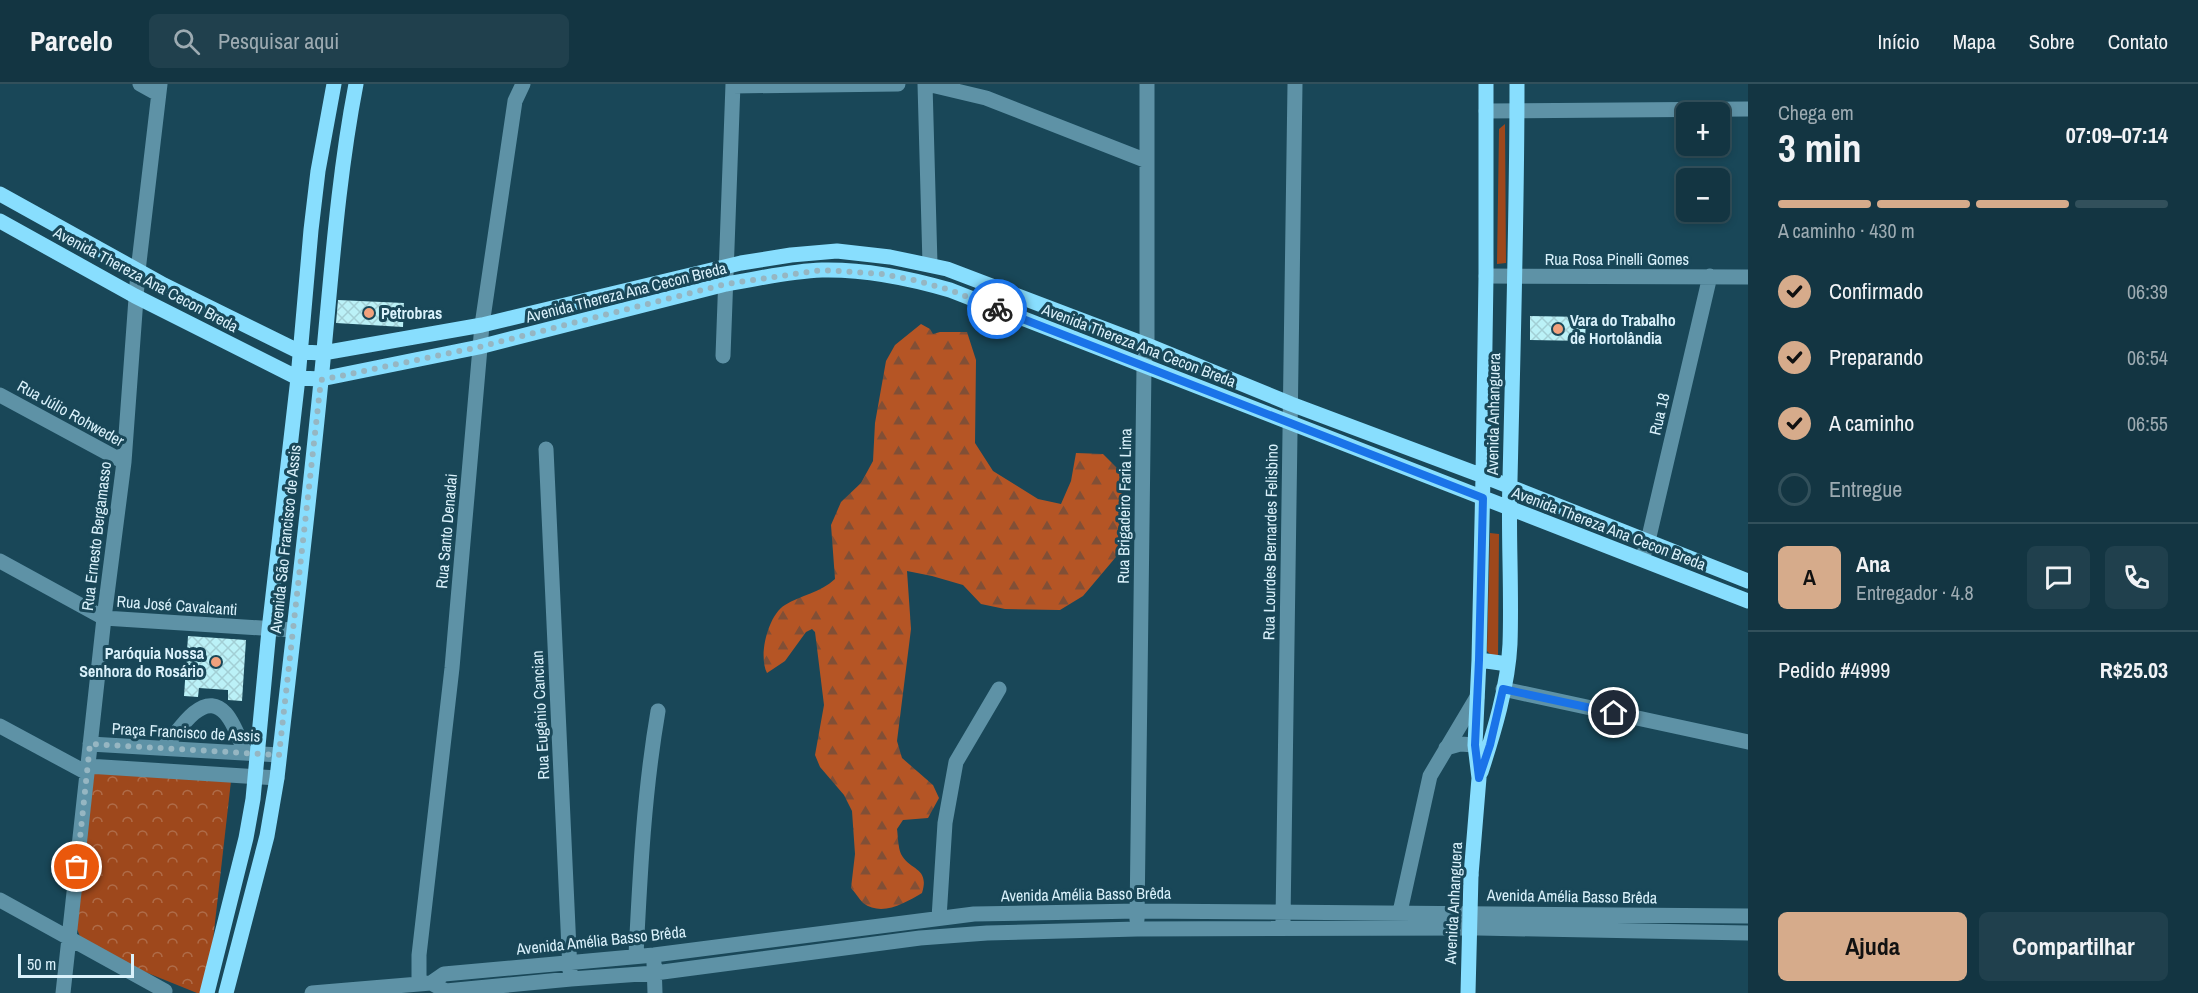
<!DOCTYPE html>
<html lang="pt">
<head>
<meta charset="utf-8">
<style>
  :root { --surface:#133542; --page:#20404d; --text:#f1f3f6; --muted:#9dabb2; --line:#32505b; --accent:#d6ab8b }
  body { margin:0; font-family:"Archivo Narrow",sans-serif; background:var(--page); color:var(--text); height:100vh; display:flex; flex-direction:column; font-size:22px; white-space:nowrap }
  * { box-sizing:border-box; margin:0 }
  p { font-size:20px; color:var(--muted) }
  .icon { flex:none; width:33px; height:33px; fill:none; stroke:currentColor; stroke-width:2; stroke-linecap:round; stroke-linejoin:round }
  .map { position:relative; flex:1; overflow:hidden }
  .side { display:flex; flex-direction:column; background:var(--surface); width:450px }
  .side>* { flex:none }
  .buttons { position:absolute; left:1676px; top:18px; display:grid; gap:12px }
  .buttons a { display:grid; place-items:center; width:54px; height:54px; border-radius:9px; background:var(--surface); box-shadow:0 3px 9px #0003,0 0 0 2px var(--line); font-size:30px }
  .scale { position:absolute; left:18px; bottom:15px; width:116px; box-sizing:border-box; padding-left:6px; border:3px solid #d9f1fb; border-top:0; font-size:16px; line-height:21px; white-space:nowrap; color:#d9f1fb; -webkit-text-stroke:4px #194758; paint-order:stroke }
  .pin { position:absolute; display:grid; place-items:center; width:51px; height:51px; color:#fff; margin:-26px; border:3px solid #fff; border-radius:50%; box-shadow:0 2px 6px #0007 }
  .courier { position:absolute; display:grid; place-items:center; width:60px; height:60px; margin:-30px; border:4px solid #1a73e8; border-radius:50%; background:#fff; color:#222; box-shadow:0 2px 8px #0007 }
  .headline em { font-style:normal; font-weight:700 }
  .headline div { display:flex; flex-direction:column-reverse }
  .headline { display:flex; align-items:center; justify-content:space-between; height:102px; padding:0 30px }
  h1 { font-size:39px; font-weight:700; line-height:45px }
  .bar { display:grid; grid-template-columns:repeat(4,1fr); gap:9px 6px; align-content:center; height:72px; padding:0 30px }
  .bar i { height:8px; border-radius:4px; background:var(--line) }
  .bar .on { background:var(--accent) }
  .bar p { grid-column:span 4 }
  .line { display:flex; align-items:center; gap:15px; padding:0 30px; border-top:2px solid var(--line) }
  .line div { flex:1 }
  .round { display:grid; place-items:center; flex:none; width:63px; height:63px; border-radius:9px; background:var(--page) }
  ol { padding:0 30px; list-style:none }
  li { display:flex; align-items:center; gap:18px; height:66px }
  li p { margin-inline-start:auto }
  li .icon { padding:6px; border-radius:50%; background:var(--accent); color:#111; stroke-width:4 }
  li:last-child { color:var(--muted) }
  li i { width:33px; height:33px; border:3px solid var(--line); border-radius:50% }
  .primary-button { display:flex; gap:12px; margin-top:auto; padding:12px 30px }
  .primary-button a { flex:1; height:69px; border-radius:9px; background:var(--accent); color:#111; font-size:24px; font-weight:700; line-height:69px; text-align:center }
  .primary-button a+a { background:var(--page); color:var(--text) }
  header { display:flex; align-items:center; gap:36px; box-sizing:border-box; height:84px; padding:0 30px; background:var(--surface); border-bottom:2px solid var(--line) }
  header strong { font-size:28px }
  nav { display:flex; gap:33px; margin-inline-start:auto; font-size:21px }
  .search { width:420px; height:54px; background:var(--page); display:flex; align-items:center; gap:15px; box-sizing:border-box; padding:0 21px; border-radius:9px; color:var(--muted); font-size:22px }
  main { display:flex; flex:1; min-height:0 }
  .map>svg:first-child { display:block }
  .grass { fill:#9e481c }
  .forest { fill:url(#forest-firs) }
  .park { fill:url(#park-crowns) }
  .building { fill:url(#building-cross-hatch) }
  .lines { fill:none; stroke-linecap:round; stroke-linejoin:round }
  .minor { stroke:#5e92a6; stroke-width:15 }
  .major { stroke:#88defe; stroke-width:15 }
  .major-bridge { stroke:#88defe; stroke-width:15 }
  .done { stroke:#96b6c2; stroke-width:6; stroke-dasharray:0 10.8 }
  .route { stroke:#1a73e8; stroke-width:8 }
  .poi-dot { fill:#f1a17d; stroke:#194758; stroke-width:2 }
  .labels { text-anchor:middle; stroke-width:6; stroke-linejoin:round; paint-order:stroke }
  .street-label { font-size:16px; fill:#d9f1fb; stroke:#194758 }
  .poi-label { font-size:16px; font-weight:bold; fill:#d9f1fb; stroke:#194758; text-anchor:start }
</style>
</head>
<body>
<header>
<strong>Parcelo</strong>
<div class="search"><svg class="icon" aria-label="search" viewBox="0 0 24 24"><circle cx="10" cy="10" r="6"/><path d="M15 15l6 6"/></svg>Pesquisar aqui</div>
<nav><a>Início</a><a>Mapa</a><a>Sobre</a><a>Contato</a></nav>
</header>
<main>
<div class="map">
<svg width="1748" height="909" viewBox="0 0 1748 909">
  <defs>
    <pattern id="forest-firs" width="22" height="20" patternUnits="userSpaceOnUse" patternTransform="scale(1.5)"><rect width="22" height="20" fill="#b55525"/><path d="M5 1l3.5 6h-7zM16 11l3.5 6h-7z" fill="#814f36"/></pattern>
    <pattern id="park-crowns" width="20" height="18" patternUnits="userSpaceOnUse" patternTransform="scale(1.5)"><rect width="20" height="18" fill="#9e481c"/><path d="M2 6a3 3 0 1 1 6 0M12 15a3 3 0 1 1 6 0" fill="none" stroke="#af6c49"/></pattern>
    <pattern id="building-cross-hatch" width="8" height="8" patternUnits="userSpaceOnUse" patternTransform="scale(1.5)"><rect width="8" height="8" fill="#bbf1f7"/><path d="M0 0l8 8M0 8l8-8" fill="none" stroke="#a3cfd5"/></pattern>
  </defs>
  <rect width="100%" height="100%" fill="#194758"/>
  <path class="grass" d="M1505,40L1506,179L1497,180L1499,45Z
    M1490,449L1499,450L1498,578L1487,567Z"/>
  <path class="forest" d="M921,240L930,245L933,250L940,248H967L976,276L975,359L993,387L1038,415L1061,420L1071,397L1076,369L1103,370L1122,389L1126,412V439L1121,467L1083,512L1060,526L1005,525L981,520L963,501L932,492L907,487L911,545L897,657L902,674L933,701L939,714L928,734L903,736L897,745C898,752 898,763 901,770C910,787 930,783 922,809C905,819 882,833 863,819C859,815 855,808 851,804L855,770L852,727L844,711L820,683L815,671L824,621L815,548L812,545L806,548L785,577L767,589C758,572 768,531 785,521C801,511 820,509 835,495L831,441L841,418L861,399L873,377L875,339L886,277L895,261Z"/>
  <path class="park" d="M94,689L231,697L207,909H197L108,873L81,855L77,845Z"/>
  <path class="building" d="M338,216L404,219L403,243L336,239Z
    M1530,232L1586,233L1585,257L1530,256Z
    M188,552L246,556L242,617L228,616V606L199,604L198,613L184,612Z"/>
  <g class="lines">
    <path class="minor" d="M140,0L158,10
      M925,0L930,180
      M927,0L986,14L1147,77
      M733,2L898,0
      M1486,27L1748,25
      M1486,192L1748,193
      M723,272L733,0
      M0,311L124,378
      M546,365L570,887
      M1642,475L1648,457L1710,192
      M0,477L104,534L293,546
      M1503,605L1748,658
      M0,642L87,689
      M90,660L279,671
      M163,664C174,653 182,639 194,629C224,604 237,649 245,669
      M1446,664L1460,660L1475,661
      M87,682L277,694
      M0,816L165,907
      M1400,828L1430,692L1477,613
      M939,834L945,739L956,678L999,605
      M1137,836L1144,282L1147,261V0
      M1283,837L1295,0
      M636,871C640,790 644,708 658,627
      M654,879L655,909
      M431,899L444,890L654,871L974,830L1138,827L1748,832
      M419,900V871L452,584L482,241L515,17L523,0
      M63,909L104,534L124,378L138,187L160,0
      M312,909L431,899L446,907L571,895L655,889L920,854L987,849L1137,845L1478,844L1748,849"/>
    <path class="major" d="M0,110L164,201L300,268L323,269L482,241L741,179L791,171L837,167L890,173L947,185L1147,261L1291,320L1483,392L1748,497
      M0,137L135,212L298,294L321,295L479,263L726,200C757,195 790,187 822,186C865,185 909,194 950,206L1748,517
      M1479,576L1508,580
      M1481,688C1494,648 1508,602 1510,560C1512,505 1508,450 1510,396C1513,264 1517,132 1517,0
      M1471,791L1479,694L1475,661L1479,576L1483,392L1486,192V0
      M207,909L246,754L253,715L269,546L298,294L311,146L318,87L334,0
      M226,909L267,752L277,694C292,562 308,430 321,297C331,198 337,98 356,0"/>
    <path class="major-bridge" d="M1468,909L1471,791"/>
  </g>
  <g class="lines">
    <path class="done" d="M77,783L90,660L279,671L321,296L479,263L726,200L822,186L883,190L918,197L950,206L997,225"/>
    <path class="route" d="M997,225L1483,414L1479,576L1475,661L1479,694L1490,661L1503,605L1614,629"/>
  </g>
  <g class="poi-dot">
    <circle cx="369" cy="229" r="6"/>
    <circle cx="1558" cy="245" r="6"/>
    <circle cx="216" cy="578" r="6"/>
  </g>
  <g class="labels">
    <g class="street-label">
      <text x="1617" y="181">Rua Rosa Pinelli Gomes</text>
      <text transform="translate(146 195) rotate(28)" y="6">Avenida Thereza Ana Cecon Breda</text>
      <text transform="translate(626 208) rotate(-14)" y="6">Avenida Thereza Ana Cecon Breda</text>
      <text transform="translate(1139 261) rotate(21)" y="6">Avenida Thereza Ana Cecon Breda</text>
      <text transform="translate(71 329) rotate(29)" y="6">Rua Júlio Rohweder</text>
      <text transform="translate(1493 330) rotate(-89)" y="6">Avenida Anhanguera</text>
      <text transform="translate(1659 330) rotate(-77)" y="6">Rua 18</text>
      <text transform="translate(1124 422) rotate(-89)" y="6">Rua Brigadeiro Faria Lima</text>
      <text transform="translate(1609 444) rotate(21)" y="6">Avenida Thereza Ana Cecon Breda</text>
      <text transform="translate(446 447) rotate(-85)" y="6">Rua Santo Denadai</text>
      <text transform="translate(96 452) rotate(-83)" y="6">Rua Ernesto Bergamasso</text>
      <text transform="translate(285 455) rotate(-84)" y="6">Avenida São Francisco de Assis</text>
      <text transform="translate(1270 458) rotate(-89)" y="6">Rua Lourdes Bernardes Felisbino</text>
      <text transform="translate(177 521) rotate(4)" y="6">Rua José Cavalcanti</text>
      <text transform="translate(540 631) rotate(-93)" y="6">Rua Eugênio Cancian</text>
      <text transform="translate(186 648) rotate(3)" y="6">Praça Francisco de Assis</text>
      <text transform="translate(1086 810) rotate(-1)" y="6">Avenida Amélia Basso Brêda</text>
      <text transform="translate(1572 812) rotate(1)" y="6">Avenida Amélia Basso Brêda</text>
      <text transform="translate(1453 819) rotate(-87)" y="6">Avenida Anhanguera</text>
      <text transform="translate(601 856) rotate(-6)" y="6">Avenida Amélia Basso Brêda</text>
    </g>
    <g class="poi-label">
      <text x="381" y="235">Petrobras</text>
      <text x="1570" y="242">Vara do Trabalho<tspan x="1570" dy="18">de Hortolândia</tspan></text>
      <text x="204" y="575" text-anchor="end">Paróquia Nossa<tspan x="204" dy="18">Senhora do Rosário</tspan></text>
    </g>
  </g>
</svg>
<div class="buttons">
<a>+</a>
<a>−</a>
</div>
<div class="scale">50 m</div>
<div class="pin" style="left:77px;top:783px;background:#ea580c"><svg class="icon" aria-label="bag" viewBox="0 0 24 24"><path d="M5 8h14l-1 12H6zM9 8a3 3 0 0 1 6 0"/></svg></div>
<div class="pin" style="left:1614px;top:629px;background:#1f2937"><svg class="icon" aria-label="home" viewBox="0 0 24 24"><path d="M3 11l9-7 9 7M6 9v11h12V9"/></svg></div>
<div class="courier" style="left:997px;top:225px"><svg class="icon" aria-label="bike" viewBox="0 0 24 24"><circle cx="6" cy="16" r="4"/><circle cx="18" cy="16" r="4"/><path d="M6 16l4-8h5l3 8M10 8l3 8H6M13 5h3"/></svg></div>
</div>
<section class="side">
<div class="headline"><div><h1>3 min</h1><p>Chega em</p></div><em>07:09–07:14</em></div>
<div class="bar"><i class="on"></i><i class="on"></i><i class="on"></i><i></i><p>A caminho · 430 m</p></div>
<ol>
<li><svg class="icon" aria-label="check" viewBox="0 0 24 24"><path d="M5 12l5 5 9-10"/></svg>Confirmado<p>06:39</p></li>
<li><svg class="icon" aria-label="check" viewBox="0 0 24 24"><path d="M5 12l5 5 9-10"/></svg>Preparando<p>06:54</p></li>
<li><svg class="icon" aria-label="check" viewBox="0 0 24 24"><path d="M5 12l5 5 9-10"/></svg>A caminho<p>06:55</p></li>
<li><i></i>Entregue</li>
</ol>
<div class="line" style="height:108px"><b class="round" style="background:var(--accent);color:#111">A</b><div><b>Ana</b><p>Entregador · 4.8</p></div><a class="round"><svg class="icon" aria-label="chat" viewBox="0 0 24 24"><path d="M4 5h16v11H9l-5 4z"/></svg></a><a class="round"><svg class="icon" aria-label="phone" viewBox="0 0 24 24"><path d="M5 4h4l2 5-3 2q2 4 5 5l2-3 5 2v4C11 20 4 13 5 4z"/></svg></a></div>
<div class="line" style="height:78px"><div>Pedido #4999</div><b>R$25.03</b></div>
<div class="primary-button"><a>Ajuda</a><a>Compartilhar</a></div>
</section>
</main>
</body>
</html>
